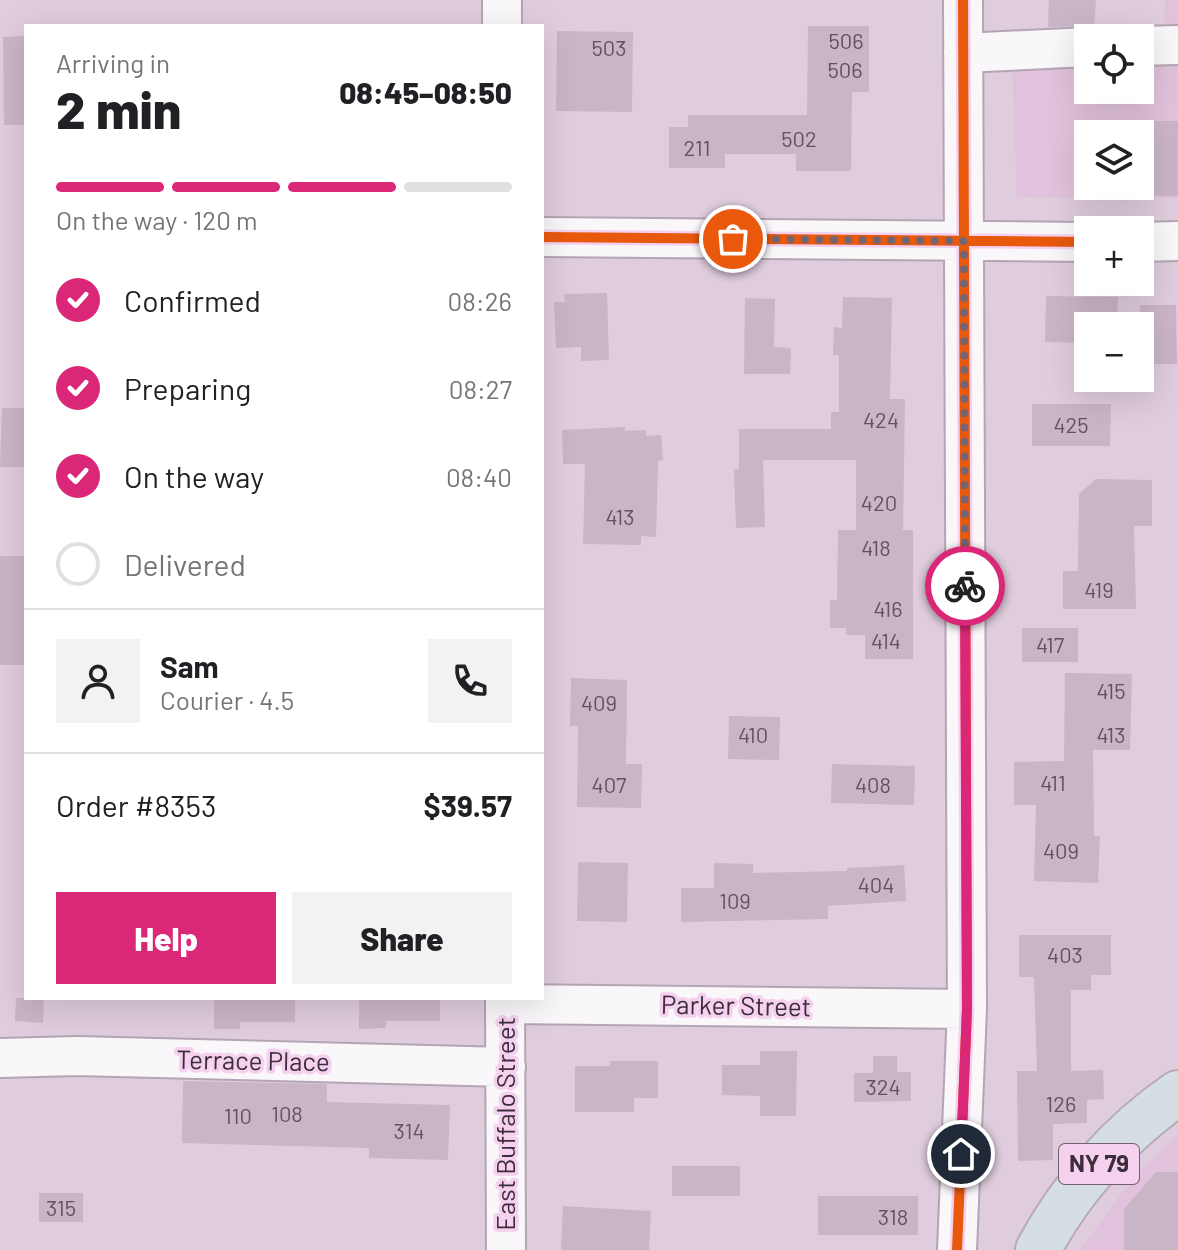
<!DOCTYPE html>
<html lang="en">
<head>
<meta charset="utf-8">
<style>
  :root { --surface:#fff; --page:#f2f2f2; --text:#202124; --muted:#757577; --line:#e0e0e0; --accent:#db2777 }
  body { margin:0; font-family:Barlow,sans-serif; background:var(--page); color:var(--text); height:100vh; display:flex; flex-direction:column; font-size:30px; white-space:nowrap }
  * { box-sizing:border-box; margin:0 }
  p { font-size:26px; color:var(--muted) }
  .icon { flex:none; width:44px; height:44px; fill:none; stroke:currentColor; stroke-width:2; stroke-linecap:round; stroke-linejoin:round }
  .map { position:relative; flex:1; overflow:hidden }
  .sheet { position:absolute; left:24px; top:24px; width:520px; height:976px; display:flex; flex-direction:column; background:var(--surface); border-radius:0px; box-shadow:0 8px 32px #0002 }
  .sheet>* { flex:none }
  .buttons { position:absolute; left:1074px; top:24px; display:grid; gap:16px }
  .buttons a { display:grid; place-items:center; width:80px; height:80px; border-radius:0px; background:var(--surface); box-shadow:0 8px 32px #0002; font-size:40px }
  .pin { position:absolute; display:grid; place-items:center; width:68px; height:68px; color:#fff; margin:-34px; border:4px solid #fff; border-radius:50%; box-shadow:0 2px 8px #0007 }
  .courier { position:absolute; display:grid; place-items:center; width:80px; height:80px; margin:-40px; border:6px solid #db2777; border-radius:50%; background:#fff; color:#222; box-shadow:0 2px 10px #0007 }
  .headline em { font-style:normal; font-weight:800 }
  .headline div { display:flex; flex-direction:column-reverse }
  .headline { display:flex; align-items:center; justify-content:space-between; height:136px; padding:0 32px }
  h1 { font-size:52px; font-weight:800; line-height:60px }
  .bar { display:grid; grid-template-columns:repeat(4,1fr); gap:12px 8px; align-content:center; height:96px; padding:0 32px }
  .bar i { height:10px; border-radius:6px; background:var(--line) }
  .bar .on { background:var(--accent) }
  .bar p { grid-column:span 4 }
  .line { display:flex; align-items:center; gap:20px; padding:0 32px; border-top:2px solid var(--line) }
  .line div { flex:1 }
  .round { display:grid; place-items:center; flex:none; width:84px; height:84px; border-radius:0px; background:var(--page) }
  ol { padding:0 32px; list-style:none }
  li { display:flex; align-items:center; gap:24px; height:88px }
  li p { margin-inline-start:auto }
  li .icon { padding:8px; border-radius:50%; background:var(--accent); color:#fff; stroke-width:4 }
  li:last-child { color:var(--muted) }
  li i { width:44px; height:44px; border:4px solid var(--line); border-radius:50% }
  .action { display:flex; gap:16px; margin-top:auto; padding:16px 32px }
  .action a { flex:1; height:92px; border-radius:0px; background:var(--accent); color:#fff; font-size:32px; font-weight:800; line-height:92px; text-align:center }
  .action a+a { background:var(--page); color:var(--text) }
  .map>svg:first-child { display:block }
  .built { fill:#e1c2dc; fill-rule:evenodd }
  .building { fill:#cab5c7 }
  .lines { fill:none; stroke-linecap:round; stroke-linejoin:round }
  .minor-casing { stroke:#b4a5b2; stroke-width:42 }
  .highway-casing { stroke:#b7acb5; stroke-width:48 }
  .minor { stroke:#faf7fa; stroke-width:38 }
  .highway { stroke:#d4dee3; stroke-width:44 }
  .cycleway-casing { stroke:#f5d1ef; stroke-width:15 }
  .cycleway { stroke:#e8590c; stroke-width:10 }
  .done { stroke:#756573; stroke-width:8; stroke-dasharray:0 14.4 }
  .route { stroke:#db2777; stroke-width:10 }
  .labels { text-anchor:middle; stroke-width:7; stroke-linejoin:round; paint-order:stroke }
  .number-label { font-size:22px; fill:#625260 }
  .shield { fill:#f5d1ef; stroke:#745f70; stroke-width:2 }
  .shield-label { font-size:24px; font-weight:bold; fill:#3c2e3a }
  .street-label { font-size:26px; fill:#3c2e3a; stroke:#f5d1ef }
</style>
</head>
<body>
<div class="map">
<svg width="1178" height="1250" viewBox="0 0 1178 1250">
  <rect width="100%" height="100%" fill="#dfccdc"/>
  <path class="built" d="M1165,0H1178V198L1017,197L1011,37L1164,36ZM1088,38H1140V90H1088ZM1088,134H1140V186H1088Z
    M1178,1133V1250H1080L1130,1182Z"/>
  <path class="building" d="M1049,0H1096L1094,26L1048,27Z
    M808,26H869V92H852L851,171H796V154H725V168H669V127H688V115H807Z
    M557,31L633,32L632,112L556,111Z
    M26,36V125H4L3,37Z
    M1146,121H1178V196H1147Z
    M607,293L609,360L581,361V347L556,348L554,302H565L564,294Z
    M1046,296L1118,297L1117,326H1088V343L1045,342Z
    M843,297L892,298L890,399H905L903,530H913V659H865V635H846V628H830V600H837L838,530H856V460H763L765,527L736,528L734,469H739V429H831V412H839V355H833L834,327L842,328Z
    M745,298L775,299L774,347L791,348L790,374H744Z
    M1140,305H1176L1177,364H1140Z
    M1032,404H1111L1110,446H1032Z
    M2,408H26V467H0Z
    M625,427V431L646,430V436L661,435L663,460L658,461L656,537L641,536V545L583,544L585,464H563L562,430Z
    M1096,479L1152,480V526H1134L1136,609H1063V571H1078L1079,494Z
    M0,556H26V665H0Z
    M1022,628H1078V662H1022Z
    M1065,673L1132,674L1130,750H1093L1094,836H1100L1098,883L1034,881L1036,805H1014V762L1064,761Z
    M571,678L627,680L626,764H642L641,808L577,807L578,726H570Z
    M729,716L780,717L779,760L728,759Z
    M832,764L915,766L914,805L831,803Z
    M578,862L628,863L627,922L577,921Z
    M714,863L753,864V873L847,871V868L904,865L906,901L828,906V919L681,922V888H714Z
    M1019,935H1111V975H1091V990H1071V1071L1103,1070L1104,1099L1087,1100V1123L1053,1124V1160L1018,1161L1017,1071H1037L1034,977H1019Z
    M16,998H44L43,1023L15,1021Z
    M214,998H295V1022H240V1029H214Z
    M359,998H440V1021H386V1028L359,1029Z
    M760,1051H797L796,1116H760V1096L722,1095V1065H760Z
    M873,1056H897V1072H911V1101L854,1102V1073H873Z
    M610,1061H658V1098H634V1112H575V1066H610Z
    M183,1081L327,1084V1102L450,1105L448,1160L369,1158V1148L182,1143Z
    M672,1166H740V1196H672Z
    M1156,1172H1178V1250H1124V1209Z
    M39,1193H83V1222H39Z
    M818,1196H918V1235H818Z
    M563,1206L651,1211L649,1250H561Z"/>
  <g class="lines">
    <defs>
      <path id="minor" d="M502,26V0
        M1140,46L1178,45
        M963,53L1088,47
        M542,237L1088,242
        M1140,242L1178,241
        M505,998L506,1250
        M505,1004L967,1009
        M0,1058L77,1056L506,1067
        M957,1250L967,1009L963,0"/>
      <path id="highway" d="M1038,1250C1070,1189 1121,1132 1178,1093"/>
    </defs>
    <use href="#minor" class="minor-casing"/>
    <use href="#highway" class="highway-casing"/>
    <use href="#minor" class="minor"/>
    <use href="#highway" class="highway"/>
    <defs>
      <path id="cycleway" d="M542,237L1088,242
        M957,1250L967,1009L963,0"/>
    </defs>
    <use href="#cycleway" class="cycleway-casing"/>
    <use href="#cycleway" class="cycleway"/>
  </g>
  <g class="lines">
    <path class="done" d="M733,239L964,241L965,586"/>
    <path class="route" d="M961,1154L967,1009L965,586"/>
  </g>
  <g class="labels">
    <g class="number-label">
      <text x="846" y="49">506</text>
      <text x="609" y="56">503</text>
      <text x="845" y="78">506</text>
      <text x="799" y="147">502</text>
      <text x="697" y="156">211</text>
      <text x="881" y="428">424</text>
      <text x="1071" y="433">425</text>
      <text x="879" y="511">420</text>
      <text x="620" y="525">413</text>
      <text x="876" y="556">418</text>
      <text x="1099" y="598">419</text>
      <text x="888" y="617">416</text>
      <text x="886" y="649">414</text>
      <text x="1050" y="653">417</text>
      <text x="1111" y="699">415</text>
      <text x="599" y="711">409</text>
      <text x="753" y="743">410</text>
      <text x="1111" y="743">413</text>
      <text x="1053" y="791">411</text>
      <text x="609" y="793">407</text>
      <text x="873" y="793">408</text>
      <text x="1061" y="859">409</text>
      <text x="876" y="893">404</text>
      <text x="735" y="909">109</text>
      <text x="1065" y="963">403</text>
      <text x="883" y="1095">324</text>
      <text x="1061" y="1112">126</text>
      <text x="287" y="1122">108</text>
      <text x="238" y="1124">110</text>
      <text x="409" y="1139">314</text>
      <text x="61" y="1216">315</text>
      <text x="893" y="1225">318</text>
    </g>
    <rect class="shield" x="1059" y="1144" width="80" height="40" rx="6"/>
    <g class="shield-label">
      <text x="1099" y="1172">NY 79</text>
    </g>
    <g class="street-label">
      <text transform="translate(736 1006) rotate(1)" y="9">Parker Street</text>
      <text transform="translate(253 1061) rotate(1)" y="9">Terrace Place</text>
      <text transform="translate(506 1124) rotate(-90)" y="9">East Buffalo Street</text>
    </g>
  </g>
</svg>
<div class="buttons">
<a><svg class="icon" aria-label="locate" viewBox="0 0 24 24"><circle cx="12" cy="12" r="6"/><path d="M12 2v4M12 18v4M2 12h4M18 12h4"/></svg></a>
<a><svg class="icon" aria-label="layers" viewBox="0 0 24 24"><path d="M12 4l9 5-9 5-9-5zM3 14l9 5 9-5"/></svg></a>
<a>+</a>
<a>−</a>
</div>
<div class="pin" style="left:733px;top:239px;background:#ea580c"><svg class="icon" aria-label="bag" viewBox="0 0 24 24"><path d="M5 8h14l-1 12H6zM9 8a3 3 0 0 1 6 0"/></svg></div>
<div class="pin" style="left:961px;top:1154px;background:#1f2937"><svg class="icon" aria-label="home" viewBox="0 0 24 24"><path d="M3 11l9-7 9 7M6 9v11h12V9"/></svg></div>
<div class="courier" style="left:965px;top:586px"><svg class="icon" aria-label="bike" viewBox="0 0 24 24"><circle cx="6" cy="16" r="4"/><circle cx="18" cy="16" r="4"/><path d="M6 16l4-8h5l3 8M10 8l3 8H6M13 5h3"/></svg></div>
<section class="sheet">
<div class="headline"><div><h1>2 min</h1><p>Arriving in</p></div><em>08:45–08:50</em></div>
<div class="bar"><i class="on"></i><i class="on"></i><i class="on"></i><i></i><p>On the way · 120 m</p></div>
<ol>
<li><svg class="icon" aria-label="check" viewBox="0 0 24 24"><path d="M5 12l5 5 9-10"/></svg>Confirmed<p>08:26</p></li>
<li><svg class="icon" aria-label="check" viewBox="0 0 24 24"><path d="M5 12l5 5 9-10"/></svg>Preparing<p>08:27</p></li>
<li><svg class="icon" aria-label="check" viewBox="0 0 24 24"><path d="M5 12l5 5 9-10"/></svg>On the way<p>08:40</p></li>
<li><i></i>Delivered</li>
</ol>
<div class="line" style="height:144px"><a class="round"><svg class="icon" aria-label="person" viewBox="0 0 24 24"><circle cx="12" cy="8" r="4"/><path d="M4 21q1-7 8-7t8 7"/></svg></a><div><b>Sam</b><p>Courier · 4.5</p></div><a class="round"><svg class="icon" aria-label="phone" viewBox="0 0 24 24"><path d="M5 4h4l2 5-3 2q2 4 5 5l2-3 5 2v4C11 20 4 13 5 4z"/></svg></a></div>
<div class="line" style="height:104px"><div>Order #8353</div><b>$39.57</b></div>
<div class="action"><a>Help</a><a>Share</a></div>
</section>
</div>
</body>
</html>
